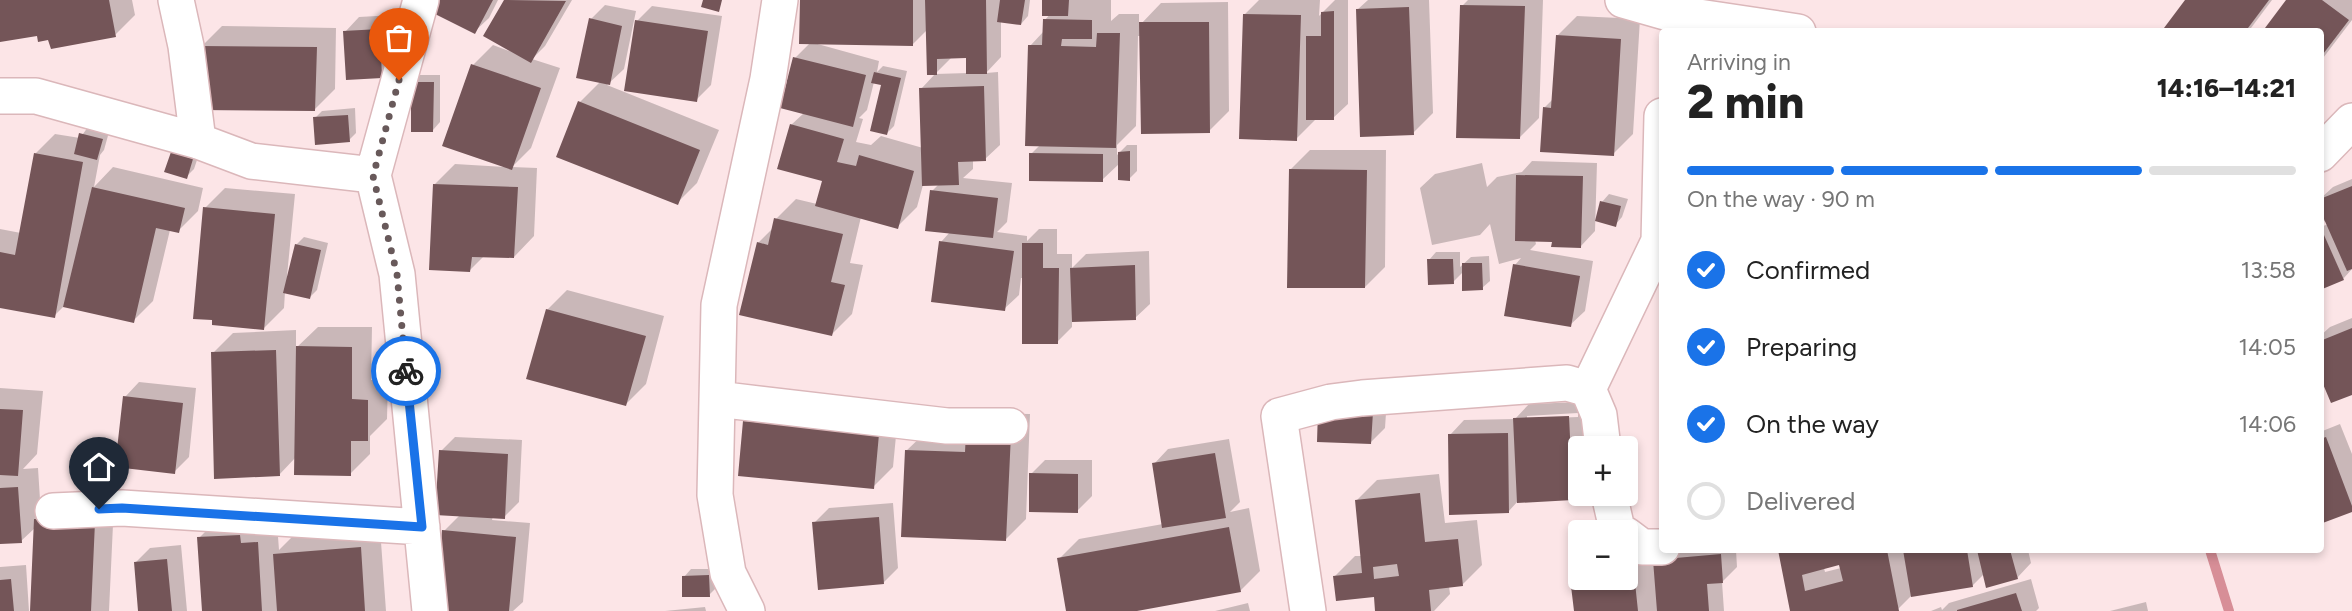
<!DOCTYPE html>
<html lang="en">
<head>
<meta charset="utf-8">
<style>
  :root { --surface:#fff; --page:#f6f6f6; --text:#222; --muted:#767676; --line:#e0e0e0; --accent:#1a73e8 }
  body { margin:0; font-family:Figtree,sans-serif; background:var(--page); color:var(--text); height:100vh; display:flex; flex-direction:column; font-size:26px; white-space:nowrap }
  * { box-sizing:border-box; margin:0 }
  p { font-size:23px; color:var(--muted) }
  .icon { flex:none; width:38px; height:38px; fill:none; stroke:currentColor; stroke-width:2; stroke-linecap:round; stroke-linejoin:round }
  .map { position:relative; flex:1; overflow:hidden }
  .sheet { position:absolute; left:1659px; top:28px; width:665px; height:525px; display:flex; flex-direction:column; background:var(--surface); border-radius:7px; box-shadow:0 4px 10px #0003 }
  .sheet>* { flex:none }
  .buttons { position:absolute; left:1568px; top:436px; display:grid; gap:14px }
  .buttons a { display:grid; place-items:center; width:70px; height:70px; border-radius:7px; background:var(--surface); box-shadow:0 4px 10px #0003; font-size:35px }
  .pin { position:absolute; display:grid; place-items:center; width:60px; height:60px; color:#fff; margin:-72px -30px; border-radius:50% 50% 50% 0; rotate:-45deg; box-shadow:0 0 7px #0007 }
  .pin .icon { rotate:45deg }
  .courier { position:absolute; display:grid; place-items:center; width:70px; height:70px; margin:-35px; border:5px solid #1a73e8; border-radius:50%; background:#fff; color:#222; box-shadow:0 2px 9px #0007 }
  .head em { font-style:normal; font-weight:800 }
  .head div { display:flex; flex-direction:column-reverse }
  .head { display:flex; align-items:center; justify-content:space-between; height:119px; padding:0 28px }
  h1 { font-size:46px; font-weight:800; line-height:52px }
  .bar { display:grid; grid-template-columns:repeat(4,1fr); gap:10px 7px; align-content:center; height:84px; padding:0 28px }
  .bar i { height:9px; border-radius:5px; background:var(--line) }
  .bar .selected { background:var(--accent) }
  .bar p { grid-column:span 4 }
  ol { padding:0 28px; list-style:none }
  li { display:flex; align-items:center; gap:21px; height:77px }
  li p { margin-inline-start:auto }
  li .icon { padding:7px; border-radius:50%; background:var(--accent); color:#fff; stroke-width:4 }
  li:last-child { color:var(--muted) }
  li i { width:38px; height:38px; border:4px solid var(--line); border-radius:50% }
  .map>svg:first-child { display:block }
  .shadow { fill:#0003; fill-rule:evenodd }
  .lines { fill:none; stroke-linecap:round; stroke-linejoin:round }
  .stream { stroke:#d78e97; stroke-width:10 }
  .building { fill:#745558; fill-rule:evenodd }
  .minor-casing { stroke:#dbb7ba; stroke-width:38 }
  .minor { stroke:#fff; stroke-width:35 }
  .done { stroke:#68595a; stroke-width:7; stroke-dasharray:0 12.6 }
  .route { stroke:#1a73e8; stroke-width:9 }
</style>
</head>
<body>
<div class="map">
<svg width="2352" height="611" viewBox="0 0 2352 611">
  <rect width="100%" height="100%" fill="#fce5e7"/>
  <path class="shadow" d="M0,0H132L135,15L115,35L50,37L38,34L0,41Z
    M442,0H498L489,18L474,32Z
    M506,0H572L545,46L532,59L560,68L531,148L512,167L537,168L534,236L514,257L485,255L470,270L435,184L455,164L505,167L473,65L493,45L509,51L510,49L486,36Z
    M802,0H1030L1028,16L1021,24L1001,21V57L986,73L998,72L1000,145L985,159L973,160V169L963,178L1012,183L1007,222L997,232L1027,236V241L1039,229H1057V254H1072V268L1086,254L1149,251L1150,304L1135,318L1072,320V327L1057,342L1024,278H1021L1019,295L1004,309L941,242L950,232L932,191L939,184L923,185L917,207L897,227L861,217L850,263L863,265L852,314L832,334L758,243L773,228L776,219L796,199L817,204L824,179L791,125L804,113L795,58L810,43ZM928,29L936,73L951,58L968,56V73L935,74L921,89L923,148L881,136L871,145L856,142L863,119L859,118L867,110L874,82L883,84L887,133L894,126L907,71L883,66L877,72L879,61L814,43L912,45Z
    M1044,0H1111V21L1119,14H1139V26L1161,3L1228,2L1229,111L1209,131L1141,36H1138L1136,126L1117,145V155L1127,145H1137V171L1129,179L1120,163L1102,180L1031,154L1040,145L1030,46L1044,31L1045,20L1050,14Z
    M1259,0H1320L1319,16L1335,0H1348V104L1333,118H1317L1296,139L1245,14Z
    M1368,0H1429L1433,113L1413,133L1357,10Z
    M1468,0H1543L1539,118L1519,138L1462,6Z
    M2187,0H2272L2248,32H2163Z
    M2288,0H2352V20L2320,62V32Z
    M605,5L636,11L624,69L607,85L719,130L697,183L677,203L580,102L600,82L591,19Z
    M652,6L722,16L711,85L696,100L635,23Z
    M394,15L396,62L382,77L345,32L359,17Z
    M1577,16L1640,19L1633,134L1613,154L1544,108L1553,99L1557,36Z
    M222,26L336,28L335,89L315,109L202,46Z
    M420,75H440V122L433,130L413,82Z
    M355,108L356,133L349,140L315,118L322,111Z
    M88,127L109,132L104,150L100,155L94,187L113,167L203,188L198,211L178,231L170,230L153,301L133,321L65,305L54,316L0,306V229L21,233L35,154L55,134L80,138Z
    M180,145L200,151L194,169L186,177L172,153Z
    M1310,150H1386L1385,267L1365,287L1290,170Z
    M1532,161L1597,163L1595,231L1581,246L1554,240H1535L1536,244L1530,250L1593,261L1585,311L1570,325L1515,265L1521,258L1499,264L1490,224L1480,235L1432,245L1420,188L1435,174L1482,163L1487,187L1497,177L1522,172Z
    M2352,179V269L2343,279L2320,227L2329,224L2328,220L2320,223V218L2325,216L2320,199L2333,187Z
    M225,188L295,194L287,276L289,277L296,245L304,237L328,243L317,290L310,297L285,292L284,308L264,328L205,208Z
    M1609,194L1628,199L1622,217L1615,225L1602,202Z
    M1436,252H1460V267L1471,257L1489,256L1490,281L1482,288L1463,272L1453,282L1429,260Z
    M567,290L664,316L646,384L626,404L547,310Z
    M2352,318V393L2320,373V336L2330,327Z
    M318,327H372L371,380H388L387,419L370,436V454L350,474L296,457L279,475L213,353L233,333L296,330V348Z
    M139,382L196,388L189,457L174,472L125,397Z
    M0,388L43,391L37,454L23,469L38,468L41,515L114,503L109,611H32L36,527L21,541L0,543Z
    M1387,398L1385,428L1371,442L1320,411Z
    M765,402L898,415L893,467L873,487L745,422Z
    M1583,402L1586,448H1580V491L1573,499L1518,501L1508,512L1450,435L1464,420L1515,419L1529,404ZM1578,413V417L1527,419V416Z
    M988,413L1030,414L1026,519L1006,539L906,451L927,431Z
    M2340,424L2352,454V510L2320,522V432Z
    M455,437L522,440L519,502L504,517L493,516L492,520L530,523L523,602L513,611H453L444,531L460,515L441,451Z
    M1229,439L1240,502L1230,512L1249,508L1260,571L1240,591L1127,611H1068L1059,559L1079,539L1163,524L1154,464L1168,449Z
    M1045,460H1092V496L1077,511L1031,474Z
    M1439,474L1445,523L1477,520L1482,565L1462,585L1449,586L1450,594L1434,611H1377L1375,595L1335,576L1355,556H1362L1357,500L1377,480Z
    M893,503L898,568L883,583L814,523L829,508Z
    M219,518L277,523L279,550L295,534L380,528L386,611H204L199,538Z
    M1626,538L1665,550H1736L1737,567L1722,582L1724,611H1575L1570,562L1580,551V578H1626Z
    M181,545L187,611H140L136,562L150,548Z
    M1780,550H2028L2031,563L2017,578L1985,573L1972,586L1912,595L1898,609L1888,611H1792ZM1840,563L1841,568L1825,572L1824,568Z
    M26,565L29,611H0V567Z
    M691,569H716L717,587L709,595L684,577Z
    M2031,579L2039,608L2036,611H1931L1941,607L1942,610L1949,603Z
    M2146,602L2148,611H2110Z
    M1248,603L1250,611H1215Z
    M705,607L706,611H665Z"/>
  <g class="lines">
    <path class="stream" d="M2210,550L2229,611"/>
  </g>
  <path class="building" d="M0,0H109L116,37L51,49L48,40L38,42L37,36L0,42Z
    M440,0H493L475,34L433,13Z
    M504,0L566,1L531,63L483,36Z
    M703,0H722L719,12L701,7Z
    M800,0H913V46L799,44Z
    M925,0H986L987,74H966V58L937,59V75H927Z
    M1000,0H1025L1021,25L997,22Z
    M1042,0H1069L1068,16H1042Z
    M2185,0H2269L2245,32H2161Z
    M2286,0H2322L2349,20L2320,58V32H2262Z
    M1460,5L1525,6L1520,139L1456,138Z
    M1409,7L1414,135L1360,137L1356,9Z
    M1334,11V120H1306V36H1321V12Z
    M1243,14L1301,15L1297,141L1239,139Z
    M589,18L622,26L610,85L576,78Z
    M1043,19L1092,20V39H1062L1061,46L1096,47L1097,33H1120L1116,148L1025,146L1028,45H1042Z
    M635,20L708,31L697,102L624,91Z
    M1139,22H1209L1210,133L1141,134Z
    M380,29L382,78L346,80L343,31Z
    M1556,35L1621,39L1614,156L1540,152L1543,107L1551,108Z
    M200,46L317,47L315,111L199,110Z
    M793,57L866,75L853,127L780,108Z
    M471,64L541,88L512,170L442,146Z
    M874,72L901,78L887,135L870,131L881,85L871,83Z
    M411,82H434L433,132H411Z
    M984,86L986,161L958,162L959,185L922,186L919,88Z
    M578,101L700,150L678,205L556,157Z
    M348,115L350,142L315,145L313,117Z
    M790,124L844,139L837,162L856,166L859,155L914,171L898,229L815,206L822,181L777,169Z
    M79,133L103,139L97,160L74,154Z
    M1130,151V181L1118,180V152Z
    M171,152L193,159L187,179L164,172Z
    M34,153L83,162L55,318L0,308V252L15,255Z
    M1029,153L1103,154V182L1029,181Z
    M1289,169L1367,170L1365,288H1287Z
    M1516,175L1583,176L1581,248L1551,247L1552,242L1515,241Z
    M433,184L518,187L514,258L472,257L470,272L429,270Z
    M2352,186V269L2347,271L2320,210V199Z
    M92,187L185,208L179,233L156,228L134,323L63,307Z
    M930,190L998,198L993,238L925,231Z
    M1600,201L1621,206L1616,227L1595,221Z
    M203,207L275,214L264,330L212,325V320L193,319Z
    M774,218L843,234L831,282L845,285L832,336L739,315L757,242L768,245Z
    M2320,226L2344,280L2320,290Z
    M939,241L1014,251L1005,311L931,302Z
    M1022,243H1043V268H1059L1058,344H1022Z
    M295,244L321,250L310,299L283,293Z
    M1427,259H1453L1454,284L1428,285Z
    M1462,263H1482L1483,290L1462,291Z
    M1513,264L1580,276L1571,327L1504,316Z
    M1135,265L1136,320L1072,322L1070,268Z
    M546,309L646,336L626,406L526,379Z
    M2352,328V395L2331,403L2320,377V341Z
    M296,346L352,347V399L368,400V441H351V476L294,475Z
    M276,350L280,476L214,479L211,352Z
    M123,396L183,403L175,474L115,467Z
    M0,409L23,410L18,476L0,475Z
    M1318,410L1373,412L1371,444L1317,442Z
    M1569,416L1573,500L1517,503L1513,418Z
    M743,421L879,434L874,489L738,476Z
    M966,432L1011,434L1006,541L901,537L905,450L965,452Z
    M1508,433L1509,513L1449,515L1448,434Z
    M2326,437L2352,506V512L2320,524V439Z
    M439,450L508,454L505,519L435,515Z
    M1215,453L1226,518L1162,528L1152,463Z
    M1029,473L1078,474V513L1029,512Z
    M18,487L22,543L0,544V488Z
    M1420,493L1425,542L1458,539L1463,586L1429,590L1431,611H1375L1374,597L1336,601L1333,576L1362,573L1355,500ZM1397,564L1399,576L1374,579L1373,567Z
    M879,517L884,584L818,590L812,522Z
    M34,519L95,522L91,611H30Z
    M1229,527L1241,592L1137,611H1066L1057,558Z
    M442,530L516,537L509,611H435Z
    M240,535L241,543L258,542L262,611H202L197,537Z
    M361,547L365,611H277L273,554Z
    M1778,550H1887L1899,611H1790ZM1839,565L1843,581L1805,591L1802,575Z
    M1903,550H1967L1973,587L1911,597Z
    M1977,550H2010L2018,579L1986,588Z
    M1632,554L1638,611H1574L1568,561L1580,560V578H1626V555Z
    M1721,554L1723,583L1707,584L1709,611H1657L1653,560Z
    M167,559L172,611H138L134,562Z
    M709,575L710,597H682V576Z
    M11,579L14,611H0V580Z
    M2016,593L2022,611H1957V610Z"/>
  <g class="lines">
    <defs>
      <path id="minor" d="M176,0L186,46L198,141
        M421,0L373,175L397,274L430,611
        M1623,0L1665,12L1798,32
        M0,96H36L198,141L251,161L373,175
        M2320,154L2352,121
        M717,399L947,426H1010
        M1603,448L1599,415L1588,389L1659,241L1662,116
        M1609,494L1617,529L1621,532
        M53,511L122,508L422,527
        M1626,535L1642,547H1662
        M747,611L728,573L715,495L719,305L768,79L780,0
        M1308,611L1279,416L1331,402L1362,398L1567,383L1588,389"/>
    </defs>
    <use href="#minor" class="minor-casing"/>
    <use href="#minor" class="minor"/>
  </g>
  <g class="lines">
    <path class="done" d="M399,80L373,176L397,274L406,371"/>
    <path class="route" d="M99,509L122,508L422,527L406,371"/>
  </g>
</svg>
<div class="buttons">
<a>+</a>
<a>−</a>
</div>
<div class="pin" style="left:399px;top:80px;background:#ea580c"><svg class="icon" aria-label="bag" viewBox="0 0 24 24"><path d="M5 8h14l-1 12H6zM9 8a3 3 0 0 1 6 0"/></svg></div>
<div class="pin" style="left:99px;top:509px;background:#1f2937"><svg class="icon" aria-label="home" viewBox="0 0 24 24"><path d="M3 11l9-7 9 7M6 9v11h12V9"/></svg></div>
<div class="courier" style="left:406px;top:371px"><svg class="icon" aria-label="bike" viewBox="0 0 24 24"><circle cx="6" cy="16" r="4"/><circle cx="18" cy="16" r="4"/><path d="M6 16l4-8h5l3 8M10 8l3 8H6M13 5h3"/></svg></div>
<section class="sheet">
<div class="head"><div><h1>2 min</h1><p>Arriving in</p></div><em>14:16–14:21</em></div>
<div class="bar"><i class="selected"></i><i class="selected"></i><i class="selected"></i><i></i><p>On the way · 90 m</p></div>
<ol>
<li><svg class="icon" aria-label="check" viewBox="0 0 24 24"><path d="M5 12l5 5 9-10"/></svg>Confirmed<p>13:58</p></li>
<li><svg class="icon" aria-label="check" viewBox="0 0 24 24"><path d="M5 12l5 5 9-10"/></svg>Preparing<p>14:05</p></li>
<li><svg class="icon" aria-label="check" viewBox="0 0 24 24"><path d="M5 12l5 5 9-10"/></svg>On the way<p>14:06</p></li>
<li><i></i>Delivered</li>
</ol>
</section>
</div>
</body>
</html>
